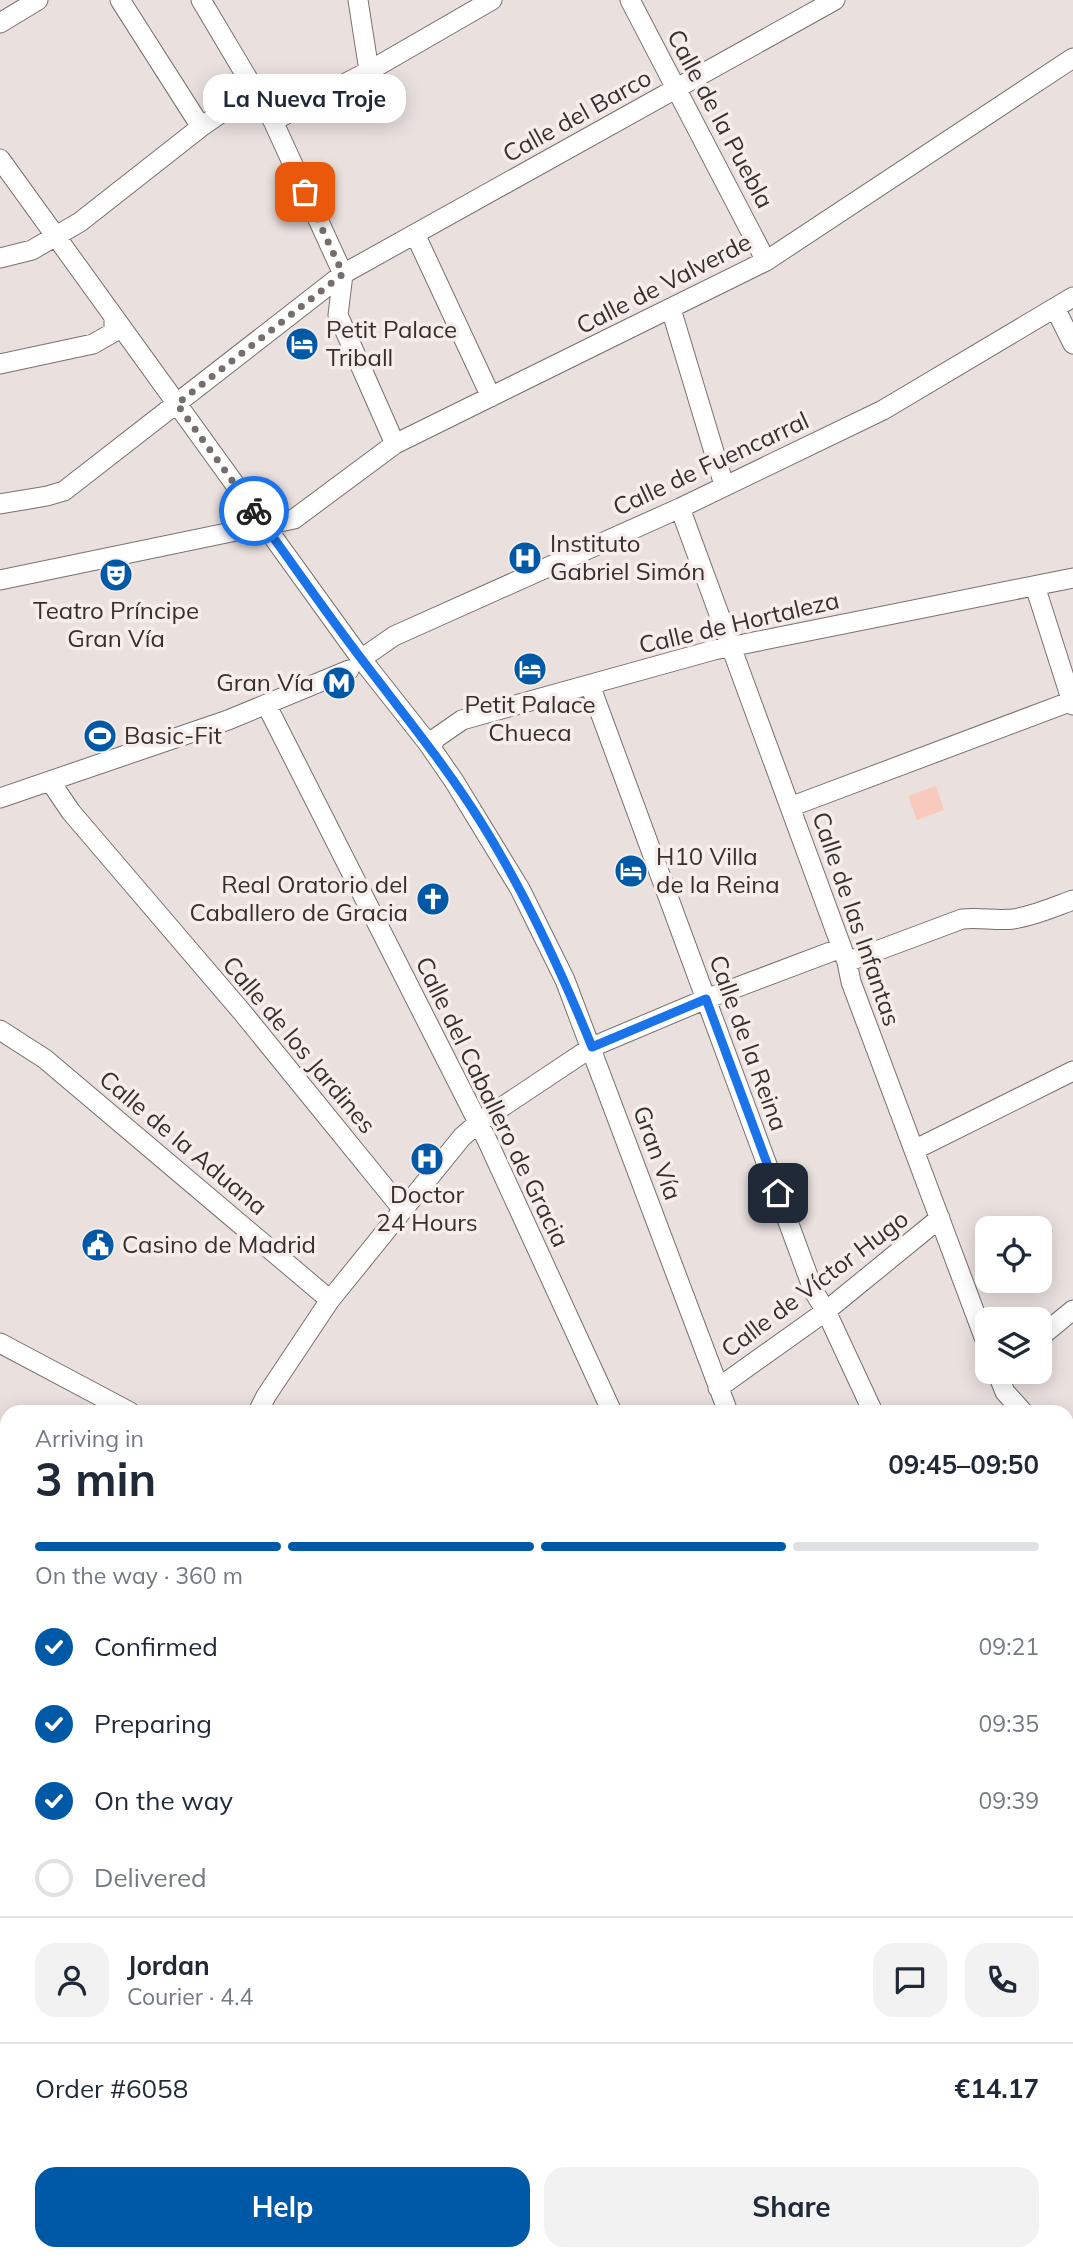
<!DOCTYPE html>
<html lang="en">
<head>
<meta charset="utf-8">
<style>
  :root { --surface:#fff; --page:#f2f2f3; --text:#1f2937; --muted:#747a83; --line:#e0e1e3; --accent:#0059a6 }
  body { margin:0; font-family:Mulish,sans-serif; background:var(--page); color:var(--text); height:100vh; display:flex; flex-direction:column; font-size:26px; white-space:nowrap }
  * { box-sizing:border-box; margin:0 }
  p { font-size:23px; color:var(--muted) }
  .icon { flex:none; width:38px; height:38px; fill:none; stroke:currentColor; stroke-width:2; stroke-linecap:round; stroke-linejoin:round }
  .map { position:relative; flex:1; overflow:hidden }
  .side { position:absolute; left:0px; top:1405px; width:1074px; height:856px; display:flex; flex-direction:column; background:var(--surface); border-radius:21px 21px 0 0; box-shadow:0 4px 18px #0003 }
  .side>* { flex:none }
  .tools { position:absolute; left:975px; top:1216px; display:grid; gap:14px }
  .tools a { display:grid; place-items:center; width:77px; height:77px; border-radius:14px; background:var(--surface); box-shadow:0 4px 18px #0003; font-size:35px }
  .pin { position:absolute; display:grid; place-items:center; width:60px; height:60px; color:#fff; margin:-30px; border-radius:14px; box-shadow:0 4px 10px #0006 }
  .courier { position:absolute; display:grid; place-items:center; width:70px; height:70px; margin:-35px; border:5px solid #1a73e8; border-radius:50%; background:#fff; color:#222; box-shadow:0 2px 9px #0007 }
  .bubble { position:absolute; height:49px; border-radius:21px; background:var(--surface); box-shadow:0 4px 18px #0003; font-size:23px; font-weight:700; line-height:49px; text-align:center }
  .headline em { font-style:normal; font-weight:700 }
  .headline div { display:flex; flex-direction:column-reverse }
  .headline { display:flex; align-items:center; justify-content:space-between; height:119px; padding:0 35px }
  h1 { font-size:46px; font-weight:700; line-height:52px }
  .bar { display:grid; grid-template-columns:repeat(4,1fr); gap:10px 7px; align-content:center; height:84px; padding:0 35px }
  .bar i { height:9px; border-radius:5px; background:var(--line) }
  .bar .current { background:var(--accent) }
  .bar p { grid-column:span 4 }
  .line { display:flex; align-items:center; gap:18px; padding:0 35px; border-top:2px solid var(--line) }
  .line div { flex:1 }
  .round { display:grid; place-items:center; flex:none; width:74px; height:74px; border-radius:21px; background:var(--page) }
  ol { padding:0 35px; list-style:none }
  li { display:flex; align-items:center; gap:21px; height:77px }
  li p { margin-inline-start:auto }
  li .icon { padding:7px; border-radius:50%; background:var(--accent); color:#fff; stroke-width:4 }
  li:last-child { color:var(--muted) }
  li i { width:38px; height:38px; border:4px solid var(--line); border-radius:50% }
  .primary-button { display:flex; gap:14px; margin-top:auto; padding:14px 35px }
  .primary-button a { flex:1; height:80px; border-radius:21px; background:var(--accent); color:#fff; font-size:28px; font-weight:700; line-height:80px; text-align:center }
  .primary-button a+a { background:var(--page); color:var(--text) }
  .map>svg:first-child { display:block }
  .green { fill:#f8cabd }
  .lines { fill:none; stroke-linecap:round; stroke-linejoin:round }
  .minor-casing { stroke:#77706d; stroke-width:21 }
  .minor { stroke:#fff; stroke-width:19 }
  .done { stroke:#746f6d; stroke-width:7; stroke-dasharray:0 12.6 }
  .route { stroke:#1a73e8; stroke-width:9 }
  .labels { text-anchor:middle; stroke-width:7; stroke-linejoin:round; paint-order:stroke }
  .street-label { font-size:24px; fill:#34312f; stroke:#f7eeec }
  .poi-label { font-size:24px; fill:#34312f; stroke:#f7eeec; text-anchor:start }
</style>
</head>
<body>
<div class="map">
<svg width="1073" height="2260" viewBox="0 0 1073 2260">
  <rect width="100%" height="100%" fill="#eae1df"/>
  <path class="green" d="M936,786L944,810L917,820L908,796Z"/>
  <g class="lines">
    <defs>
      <path id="minor" d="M120,0L201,127
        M201,0L273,121L343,274L338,315L395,444
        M358,0L369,71
        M630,0L766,261
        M0,23L38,0
        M273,121L369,71L492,0
        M0,159L359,656L427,742L454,781L520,889L565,980L728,1412
        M415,234L491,397
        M0,258L32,250L80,222L201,127L254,90
        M1055,308L1073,344
        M671,309L724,485
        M0,364L93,344L114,332V317
        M0,504L47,496L64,491L343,274L835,0
        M680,508L847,962L851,982L987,1345
        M0,580L294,519L395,444L766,261L1073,58
        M1035,586L1073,705
        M361,659L394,636L680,508L883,410L1073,297
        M590,685L814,1292L826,1311L873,1412
        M266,704L488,1142L612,1412
        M431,747L436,738L462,720L714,650L1073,578
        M50,781L71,812L242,1012L403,1210
        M0,798L228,720L349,670
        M790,807L1072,701
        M847,962L962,919C980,917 996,921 1013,919C1034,916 1054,907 1073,900
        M0,1030L45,1059L330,1300
        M914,1150L1073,1071
        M1040,1337L1073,1310
        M0,1343L130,1412
        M997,1372L1005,1392L1023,1412
        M718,1388L826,1311L940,1218
        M258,1412L266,1396L330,1300L462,1137L478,1123L592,1047L706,999L841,948
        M1068,1461L1073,1467
        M0,1475L7,1474
        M0,1608L7,1615
        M0,1809L7,1823
        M1068,1868L1073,1863
        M1068,1919L1073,1923
        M1068,1953L1073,1957
        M0,2139L7,2135
        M177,2254L179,2260
        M492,2254L498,2260
        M787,2254L790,2260
        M129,2260L142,2254
        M456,2260L470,2254
        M633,2260L638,2254"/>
    </defs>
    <use href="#minor" class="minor-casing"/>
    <use href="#minor" class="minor"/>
  </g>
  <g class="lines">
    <path class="done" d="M254,511L177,404L343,274L305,192"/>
    <path class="route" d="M254,511C290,560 324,610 360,657C401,711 443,762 479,819C525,892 560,968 592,1047L706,999L778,1193"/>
  </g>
  <defs>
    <symbol id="hotel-disc" viewBox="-11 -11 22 22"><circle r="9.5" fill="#0059a6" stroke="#f7eeec"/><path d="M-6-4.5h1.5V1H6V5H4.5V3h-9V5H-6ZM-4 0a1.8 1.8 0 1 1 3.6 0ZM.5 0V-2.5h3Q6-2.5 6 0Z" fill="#fff"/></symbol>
    <symbol id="hospital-disc" viewBox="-11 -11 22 22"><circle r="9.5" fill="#0059a6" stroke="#f7eeec"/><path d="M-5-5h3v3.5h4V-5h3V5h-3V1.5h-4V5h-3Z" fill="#fff"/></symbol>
    <symbol id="theatre-disc" viewBox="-11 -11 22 22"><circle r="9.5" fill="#0059a6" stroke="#f7eeec"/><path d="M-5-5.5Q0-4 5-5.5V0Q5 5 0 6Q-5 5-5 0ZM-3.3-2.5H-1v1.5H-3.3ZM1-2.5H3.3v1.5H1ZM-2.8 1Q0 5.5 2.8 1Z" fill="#fff"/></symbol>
    <symbol id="metro-disc" viewBox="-11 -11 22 22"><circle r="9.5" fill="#0059a6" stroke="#f7eeec"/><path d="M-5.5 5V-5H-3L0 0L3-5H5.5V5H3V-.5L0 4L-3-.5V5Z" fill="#fff"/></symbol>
    <symbol id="stadium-disc" viewBox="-11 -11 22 22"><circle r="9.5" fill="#0059a6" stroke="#f7eeec"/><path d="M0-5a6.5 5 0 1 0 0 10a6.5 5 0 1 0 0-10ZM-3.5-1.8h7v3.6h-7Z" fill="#fff"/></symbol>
    <symbol id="church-disc" viewBox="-11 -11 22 22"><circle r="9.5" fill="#0059a6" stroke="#f7eeec"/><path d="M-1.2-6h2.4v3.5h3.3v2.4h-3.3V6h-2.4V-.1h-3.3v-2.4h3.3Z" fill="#fff"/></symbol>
    <symbol id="civic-disc" viewBox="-11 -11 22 22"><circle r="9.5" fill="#0059a6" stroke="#f7eeec"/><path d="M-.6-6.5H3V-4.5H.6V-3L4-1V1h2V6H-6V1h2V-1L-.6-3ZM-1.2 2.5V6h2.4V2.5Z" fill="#fff"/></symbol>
  </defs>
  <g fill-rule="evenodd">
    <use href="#hotel-disc" x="283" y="325" width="38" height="38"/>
    <use href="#hospital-disc" x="506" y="539" width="38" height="38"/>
    <use href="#theatre-disc" x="97" y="556" width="38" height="38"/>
    <use href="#hotel-disc" x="511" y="650" width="38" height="38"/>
    <use href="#metro-disc" x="320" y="664" width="38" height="38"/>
    <use href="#stadium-disc" x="81" y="717" width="38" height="38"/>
    <use href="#hotel-disc" x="612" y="852" width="38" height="38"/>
    <use href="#church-disc" x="414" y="880" width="38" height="38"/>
    <use href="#hospital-disc" x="408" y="1140" width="38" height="38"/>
    <use href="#civic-disc" x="79" y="1226" width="38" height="38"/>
  </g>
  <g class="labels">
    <g class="street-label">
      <text transform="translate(577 116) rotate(-29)" y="8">Calle del Barco</text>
      <text transform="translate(720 119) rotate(62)" y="8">Calle de la Puebla</text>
      <text transform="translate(664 284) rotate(-27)" y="8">Calle de Valverde</text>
      <text transform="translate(711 464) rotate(-25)" y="8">Calle de Fuencarral</text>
      <text transform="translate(739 623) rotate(-13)" y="8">Calle de Hortaleza</text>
      <text transform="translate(856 919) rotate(71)" y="8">Calle de las Infantas</text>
      <text transform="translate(748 1043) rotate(70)" y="8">Calle de la Reina</text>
      <text transform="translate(299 1045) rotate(50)" y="8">Calle de los Jardines</text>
      <text transform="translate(492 1102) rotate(64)" y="8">Calle del Caballero de Gracia</text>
      <text transform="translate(183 1143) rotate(40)" y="8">Calle de la Aduana</text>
      <text transform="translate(657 1153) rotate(70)" y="8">Gran Vía</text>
      <text transform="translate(815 1284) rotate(-37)" y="8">Calle de Víctor Hugo</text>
    </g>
    <g class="poi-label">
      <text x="326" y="338">Petit Palace<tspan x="326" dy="28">Triball</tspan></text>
      <text x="550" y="552">Instituto<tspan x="550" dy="28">Gabriel Simón</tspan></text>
      <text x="116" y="619" text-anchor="middle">Teatro Príncipe<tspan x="116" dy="28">Gran Vía</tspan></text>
      <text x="314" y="691" text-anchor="end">Gran Vía</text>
      <text x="530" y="713" text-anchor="middle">Petit Palace<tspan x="530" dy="28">Chueca</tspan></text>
      <text x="124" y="744">Basic-Fit</text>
      <text x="656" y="865">H10 Villa<tspan x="656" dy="28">de la Reina</tspan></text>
      <text x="408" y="893" text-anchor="end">Real Oratorio del<tspan x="408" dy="28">Caballero de Gracia</tspan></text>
      <text x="427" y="1203" text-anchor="middle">Doctor<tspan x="427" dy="28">24 Hours</tspan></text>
      <text x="122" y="1253">Casino de Madrid</text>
    </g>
  </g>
</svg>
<div class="tools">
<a><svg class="icon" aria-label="locate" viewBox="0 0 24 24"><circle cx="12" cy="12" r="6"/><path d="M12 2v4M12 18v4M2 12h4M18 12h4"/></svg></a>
<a><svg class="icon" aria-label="layers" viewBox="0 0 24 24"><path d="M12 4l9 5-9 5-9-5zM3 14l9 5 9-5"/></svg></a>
</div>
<div class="pin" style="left:305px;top:192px;background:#ea580c"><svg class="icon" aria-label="bag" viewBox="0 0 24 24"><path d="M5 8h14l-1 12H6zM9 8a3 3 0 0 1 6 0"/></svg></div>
<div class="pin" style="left:778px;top:1193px;background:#1f2937"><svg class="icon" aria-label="home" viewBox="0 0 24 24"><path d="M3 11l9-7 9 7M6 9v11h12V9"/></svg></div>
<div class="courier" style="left:254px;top:511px"><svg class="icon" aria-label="bike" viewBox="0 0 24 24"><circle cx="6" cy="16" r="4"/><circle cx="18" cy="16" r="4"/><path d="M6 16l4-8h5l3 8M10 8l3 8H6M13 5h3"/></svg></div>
<div class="bubble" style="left:203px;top:74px;width:203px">La Nueva Troje</div>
<section class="side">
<div class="headline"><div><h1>3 min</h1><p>Arriving in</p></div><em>09:45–09:50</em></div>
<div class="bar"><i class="current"></i><i class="current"></i><i class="current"></i><i></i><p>On the way · 360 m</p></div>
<ol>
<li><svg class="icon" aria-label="check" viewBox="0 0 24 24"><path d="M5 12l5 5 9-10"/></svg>Confirmed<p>09:21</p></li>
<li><svg class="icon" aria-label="check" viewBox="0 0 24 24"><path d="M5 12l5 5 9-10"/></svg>Preparing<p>09:35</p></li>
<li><svg class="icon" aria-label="check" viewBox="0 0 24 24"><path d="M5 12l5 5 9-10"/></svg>On the way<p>09:39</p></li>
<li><i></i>Delivered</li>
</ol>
<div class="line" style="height:126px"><a class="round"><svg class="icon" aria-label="person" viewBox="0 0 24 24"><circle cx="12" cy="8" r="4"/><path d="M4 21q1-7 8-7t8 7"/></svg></a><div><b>Jordan</b><p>Courier · 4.4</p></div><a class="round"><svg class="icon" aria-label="chat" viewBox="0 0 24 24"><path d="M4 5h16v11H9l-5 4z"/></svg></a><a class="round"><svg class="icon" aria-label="phone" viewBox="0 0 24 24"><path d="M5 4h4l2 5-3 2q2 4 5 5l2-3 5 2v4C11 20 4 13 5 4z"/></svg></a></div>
<div class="line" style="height:91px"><div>Order #6058</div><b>€14.17</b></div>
<div class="primary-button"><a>Help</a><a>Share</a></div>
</section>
</div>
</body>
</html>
